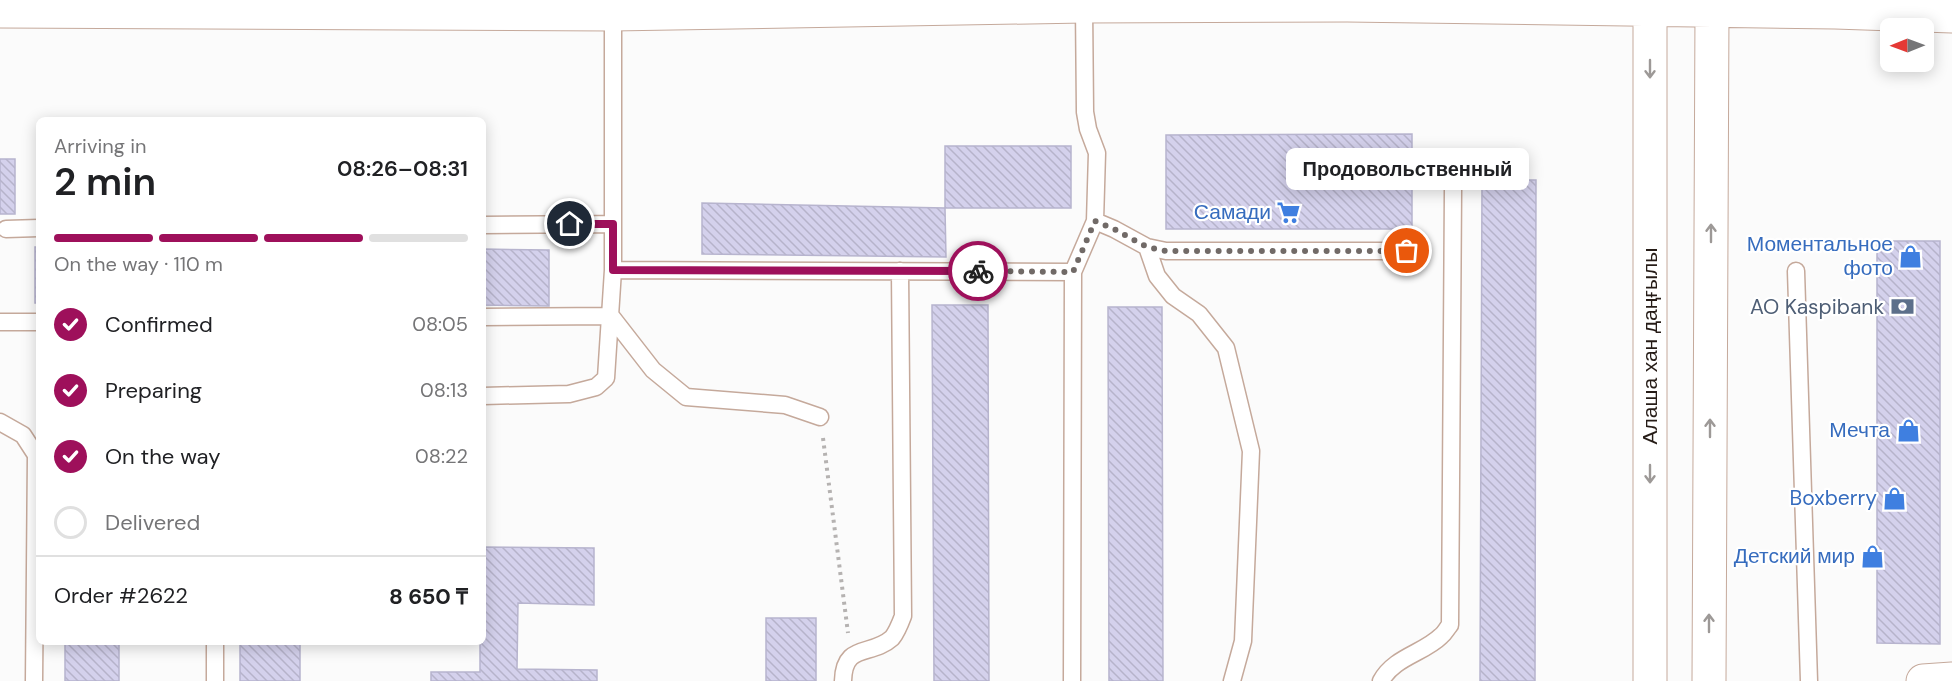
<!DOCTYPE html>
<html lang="en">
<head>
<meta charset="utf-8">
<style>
  :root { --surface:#fff; --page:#f2f2f2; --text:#202124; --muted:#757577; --line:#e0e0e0; --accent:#9e105b }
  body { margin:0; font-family:"DM Sans",sans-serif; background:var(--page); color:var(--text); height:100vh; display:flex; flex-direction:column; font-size:22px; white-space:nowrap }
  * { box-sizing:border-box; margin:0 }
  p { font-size:20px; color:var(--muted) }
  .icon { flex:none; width:33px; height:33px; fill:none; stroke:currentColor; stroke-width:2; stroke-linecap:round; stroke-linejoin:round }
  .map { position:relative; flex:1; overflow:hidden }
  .drawer { position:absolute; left:36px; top:117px; width:450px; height:528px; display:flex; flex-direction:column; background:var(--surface); border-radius:9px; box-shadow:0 3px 15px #0003 }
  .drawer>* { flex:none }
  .needle { width:39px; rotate:269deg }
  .controls { position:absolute; left:1880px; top:18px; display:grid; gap:12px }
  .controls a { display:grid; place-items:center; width:54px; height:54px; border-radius:9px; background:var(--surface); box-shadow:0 3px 15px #0003; font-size:30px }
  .pin { position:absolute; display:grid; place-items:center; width:51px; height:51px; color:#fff; margin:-26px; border:3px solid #fff; border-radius:50%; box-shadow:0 2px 6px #0007 }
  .courier { position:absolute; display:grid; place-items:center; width:60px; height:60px; margin:-30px; border:4px solid #9e105b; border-radius:50%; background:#fff; color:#222; box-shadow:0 2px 8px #0007 }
  .bubble { position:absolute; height:42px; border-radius:9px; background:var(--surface); box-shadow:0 3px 15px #0003; font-size:20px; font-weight:600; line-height:42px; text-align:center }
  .head em { font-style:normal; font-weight:600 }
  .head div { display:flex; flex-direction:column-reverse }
  .head { display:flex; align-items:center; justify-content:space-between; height:102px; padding:0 18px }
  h1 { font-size:39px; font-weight:600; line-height:45px }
  .bar { display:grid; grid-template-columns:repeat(4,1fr); gap:9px 6px; align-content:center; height:72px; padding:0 18px }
  .bar i { height:8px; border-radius:4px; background:var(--line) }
  .bar .current { background:var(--accent) }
  .bar p { grid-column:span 4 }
  .line { display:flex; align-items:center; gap:15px; padding:0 18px; border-top:2px solid var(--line) }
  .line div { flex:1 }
  ol { padding:0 18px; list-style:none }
  li { display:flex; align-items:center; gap:18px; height:66px }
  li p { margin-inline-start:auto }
  li .icon { padding:6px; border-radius:50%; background:var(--accent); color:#fff; stroke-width:4 }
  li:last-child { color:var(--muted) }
  li i { width:33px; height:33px; border:3px solid var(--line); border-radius:50% }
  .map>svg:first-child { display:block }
  .building { fill:url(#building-back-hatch); stroke:#b7b4ce; stroke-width:1.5 }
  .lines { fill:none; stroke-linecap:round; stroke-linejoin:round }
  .lane-casing { stroke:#c5a99b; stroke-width:19 }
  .street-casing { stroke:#c5a99b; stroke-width:35 }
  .secondary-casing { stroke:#c5a99b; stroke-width:35 }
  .path { stroke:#b5b2b1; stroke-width:4; stroke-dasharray:3 4.5; stroke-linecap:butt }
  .lane { stroke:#fff; stroke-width:16 }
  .street { stroke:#fff; stroke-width:33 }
  .secondary { stroke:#fff; stroke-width:33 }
  .oneway { stroke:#9d9997 }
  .done { stroke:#716a67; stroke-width:6; stroke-dasharray:0 10.8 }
  .route { stroke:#9e105b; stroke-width:8 }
  .labels { text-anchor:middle; stroke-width:4.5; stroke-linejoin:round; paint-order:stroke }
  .shop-label { font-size:21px; fill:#366cbe; stroke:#fff; text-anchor:end }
  .service-label { font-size:21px; fill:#4e5e75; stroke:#fff; text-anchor:end }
  .street-label { font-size:21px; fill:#261c17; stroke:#fff }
</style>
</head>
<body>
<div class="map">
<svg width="1952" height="681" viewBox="0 0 1952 681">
  <defs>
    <pattern id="building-back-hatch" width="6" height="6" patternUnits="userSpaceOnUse" patternTransform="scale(1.5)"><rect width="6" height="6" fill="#d4d1ec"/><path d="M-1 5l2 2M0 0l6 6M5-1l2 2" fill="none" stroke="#b6b3ca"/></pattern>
  </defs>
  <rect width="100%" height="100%" fill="#fbfbfb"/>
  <path class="building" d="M1412,134V229H1166V135Z
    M945,146H1071V208H945Z
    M0,159H15V214H0Z
    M1482,180H1536L1535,681H1480Z
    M702,203L945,208L946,257L702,254Z
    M1877,241H1940V644L1877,643Z
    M35,247H39V303H35Z
    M483,249L549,250V306L483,305Z
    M932,305H988L989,681H934Z
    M1108,307H1162L1163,681H1109Z
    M483,547L594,548V605L518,603L517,669L597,670V681H431V672H480V642H483Z
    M766,618H816V681H766Z
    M65,642H119V681H65Z
    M240,642H300V681H240Z"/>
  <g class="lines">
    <defs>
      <path id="lane" d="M1084,6L1085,112L1088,129L1097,153L1095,221L1114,229L1147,247L1166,251H1407
        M483,225L613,224
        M6,229L39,228
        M1147,247L1157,276L1173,296L1199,314L1226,348L1251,451L1243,641L1232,681
        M613,270L1073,272L1095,221
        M1796,271L1809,681
        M483,317L611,316L653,370L686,397L785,405L820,417
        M0,322H39
        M483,396L569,394L596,387L606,378L613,270V14
        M0,422L23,435L36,455L34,681
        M215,681V642
        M843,681C844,642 871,657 892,638C897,632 900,624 903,616L900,271
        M1072,681L1073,272
        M1381,681C1394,657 1424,653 1441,636C1445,633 1447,628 1450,625L1453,190"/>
      <path id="street" d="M1923,681L1952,679"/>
      <path id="secondary" d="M1650,10V681
        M0,11L613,14L1084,6L1347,5L1835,12L1952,16
        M1709,681L1712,11"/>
    </defs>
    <use href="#lane" class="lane-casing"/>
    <use href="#street" class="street-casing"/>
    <use href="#secondary" class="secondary-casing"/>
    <path class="path" d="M823,438L848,633"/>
    <use href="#lane" class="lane"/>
    <use href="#street" class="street"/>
    <use href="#secondary" class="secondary"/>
  </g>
  <defs><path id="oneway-shaft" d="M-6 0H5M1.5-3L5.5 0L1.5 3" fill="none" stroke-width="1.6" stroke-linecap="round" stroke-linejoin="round" transform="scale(1.5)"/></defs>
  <g class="oneway">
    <use href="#oneway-shaft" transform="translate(1650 69) rotate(90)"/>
    <use href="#oneway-shaft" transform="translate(1711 233) rotate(-90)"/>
    <use href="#oneway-shaft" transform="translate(1710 428) rotate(-90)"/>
    <use href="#oneway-shaft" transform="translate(1650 474) rotate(90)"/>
    <use href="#oneway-shaft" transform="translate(1709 623) rotate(-90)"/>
  </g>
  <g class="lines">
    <path class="done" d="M978,271L1073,272L1095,221L1114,229L1147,247L1166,251H1407"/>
    <path class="route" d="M570,224H613V270L978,271"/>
  </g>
  <defs>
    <symbol id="supermarket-bare" viewBox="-9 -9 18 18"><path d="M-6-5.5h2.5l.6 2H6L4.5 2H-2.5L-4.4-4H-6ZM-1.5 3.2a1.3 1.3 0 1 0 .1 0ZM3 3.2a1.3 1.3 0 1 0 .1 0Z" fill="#3f7fe0" stroke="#fff" stroke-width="2.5" paint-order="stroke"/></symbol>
    <symbol id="shop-bare" viewBox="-9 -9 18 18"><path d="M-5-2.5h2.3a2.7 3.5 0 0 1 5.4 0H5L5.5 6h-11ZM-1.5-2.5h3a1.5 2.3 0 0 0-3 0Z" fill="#3f7fe0" stroke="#fff" stroke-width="2.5" paint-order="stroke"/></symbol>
    <symbol id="bank-bare" viewBox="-9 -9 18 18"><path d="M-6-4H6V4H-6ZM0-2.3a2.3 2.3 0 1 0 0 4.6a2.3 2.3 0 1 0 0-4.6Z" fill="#5c6f8a" stroke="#fff" stroke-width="2.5" paint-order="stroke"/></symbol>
  </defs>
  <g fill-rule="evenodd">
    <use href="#supermarket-bare" x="1272" y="196" width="33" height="33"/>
    <use href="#shop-bare" x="1894" y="240" width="33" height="33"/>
    <use href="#bank-bare" x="1886" y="290" width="33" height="33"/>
    <use href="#shop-bare" x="1892" y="414" width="33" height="33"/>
    <use href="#shop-bare" x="1878" y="482" width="33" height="33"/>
    <use href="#shop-bare" x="1856" y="540" width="33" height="33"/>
  </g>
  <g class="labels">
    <g class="shop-label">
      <text x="1271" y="219">Самади</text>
      <text x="1893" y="251">Моментальное<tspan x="1893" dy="24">фото</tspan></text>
      <text x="1890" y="437">Мечта</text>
      <text x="1877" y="505">Boxberry</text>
      <text x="1855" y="563">Детский мир</text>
    </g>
    <g class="service-label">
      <text x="1884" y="314">AO Kaspibank</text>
    </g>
    <g class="street-label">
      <text transform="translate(1650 346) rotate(-90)" y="7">Алаша хан даңғылы</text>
    </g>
  </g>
</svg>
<div class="controls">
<a><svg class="needle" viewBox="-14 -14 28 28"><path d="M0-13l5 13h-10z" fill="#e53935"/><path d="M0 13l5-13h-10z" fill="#757577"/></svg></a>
</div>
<div class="pin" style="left:1407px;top:251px;background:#ea580c"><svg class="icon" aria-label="bag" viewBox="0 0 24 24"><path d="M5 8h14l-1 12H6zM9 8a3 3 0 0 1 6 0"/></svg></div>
<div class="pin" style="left:570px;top:224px;background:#1f2937"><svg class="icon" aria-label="home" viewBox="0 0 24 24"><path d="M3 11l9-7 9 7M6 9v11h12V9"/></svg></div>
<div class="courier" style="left:978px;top:271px"><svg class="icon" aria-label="bike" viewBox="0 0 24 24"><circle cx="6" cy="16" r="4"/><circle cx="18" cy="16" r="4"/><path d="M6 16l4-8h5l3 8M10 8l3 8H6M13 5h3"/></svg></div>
<div class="bubble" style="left:1286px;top:148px;width:243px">Продовольственный</div>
<section class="drawer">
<div class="head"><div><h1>2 min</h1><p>Arriving in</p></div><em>08:26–08:31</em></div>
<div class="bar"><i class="current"></i><i class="current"></i><i class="current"></i><i></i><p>On the way · 110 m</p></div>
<ol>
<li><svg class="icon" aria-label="check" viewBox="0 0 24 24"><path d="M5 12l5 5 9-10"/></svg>Confirmed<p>08:05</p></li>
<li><svg class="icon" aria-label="check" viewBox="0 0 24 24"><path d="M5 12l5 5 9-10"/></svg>Preparing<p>08:13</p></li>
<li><svg class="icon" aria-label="check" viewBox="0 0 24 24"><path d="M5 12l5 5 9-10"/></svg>On the way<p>08:22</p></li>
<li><i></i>Delivered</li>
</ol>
<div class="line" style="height:78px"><div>Order #2622</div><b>8 650 ₸</b></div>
</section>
</div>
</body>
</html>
